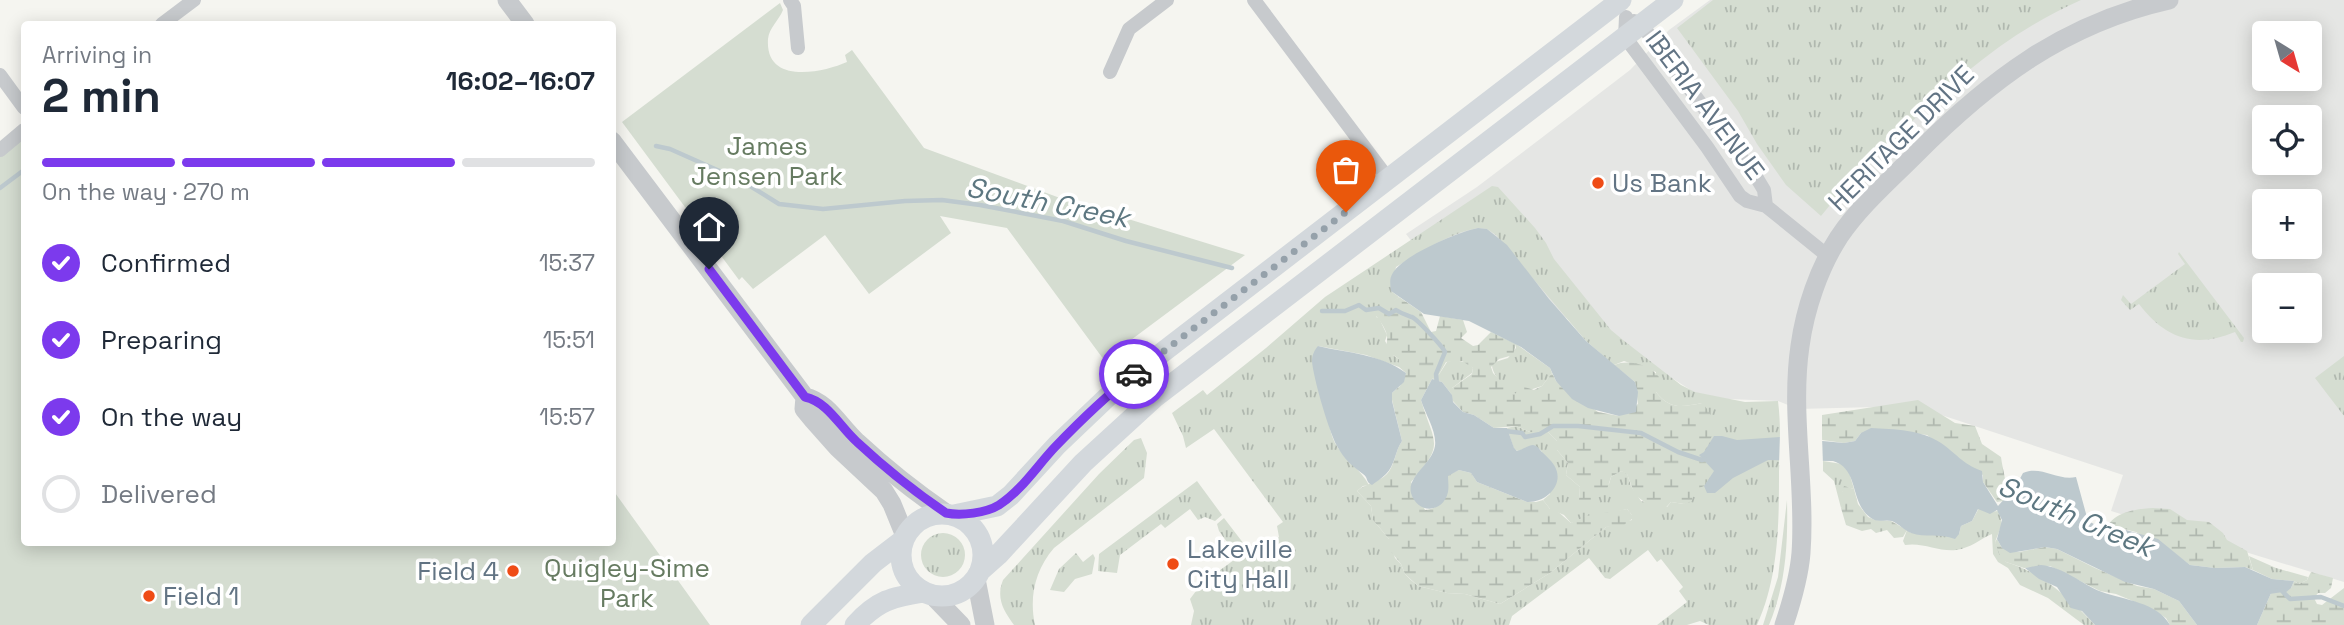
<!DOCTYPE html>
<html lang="en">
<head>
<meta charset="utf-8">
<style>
  :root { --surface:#fff; --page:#f2f2f3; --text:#1f2937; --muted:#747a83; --line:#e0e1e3; --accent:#7c3aed }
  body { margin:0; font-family:"Space Grotesk",sans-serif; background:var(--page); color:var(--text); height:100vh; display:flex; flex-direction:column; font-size:26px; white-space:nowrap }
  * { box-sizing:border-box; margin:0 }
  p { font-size:23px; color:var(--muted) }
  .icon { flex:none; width:38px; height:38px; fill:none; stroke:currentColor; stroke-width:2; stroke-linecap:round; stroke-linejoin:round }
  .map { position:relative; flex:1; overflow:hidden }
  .panel { position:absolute; left:21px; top:21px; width:595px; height:525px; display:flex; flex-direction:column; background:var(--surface); border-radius:7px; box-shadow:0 4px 18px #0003 }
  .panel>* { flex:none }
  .needle { width:46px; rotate:143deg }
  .fabs { position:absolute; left:2252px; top:21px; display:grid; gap:14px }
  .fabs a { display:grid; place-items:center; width:70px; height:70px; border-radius:7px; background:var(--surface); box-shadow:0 4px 18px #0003; font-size:35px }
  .pin { position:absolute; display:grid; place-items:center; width:60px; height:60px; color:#fff; margin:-72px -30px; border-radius:50% 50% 50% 0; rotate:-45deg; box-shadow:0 0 7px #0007 }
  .pin .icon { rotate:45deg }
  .courier { position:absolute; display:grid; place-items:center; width:70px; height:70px; margin:-35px; border:5px solid #7c3aed; border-radius:50%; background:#fff; color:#222; box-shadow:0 2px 9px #0007 }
  .headline em { font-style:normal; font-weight:700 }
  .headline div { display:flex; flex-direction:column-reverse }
  .headline { display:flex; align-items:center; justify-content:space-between; height:119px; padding:0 21px }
  h1 { font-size:46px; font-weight:700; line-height:52px }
  .bar { display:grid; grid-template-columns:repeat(4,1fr); gap:10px 7px; align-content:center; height:84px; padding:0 21px }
  .bar i { height:9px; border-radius:5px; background:var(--line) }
  .bar .active { background:var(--accent) }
  .bar p { grid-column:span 4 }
  ol { padding:0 21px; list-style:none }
  li { display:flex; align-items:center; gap:21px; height:77px }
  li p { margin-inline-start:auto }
  li .icon { padding:7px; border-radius:50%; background:var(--accent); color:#fff; stroke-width:4 }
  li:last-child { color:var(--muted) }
  li i { width:38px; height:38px; border:4px solid var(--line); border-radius:50% }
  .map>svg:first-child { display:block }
  .built { fill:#e5e6e4; fill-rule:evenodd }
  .grass { fill:url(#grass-tufts); fill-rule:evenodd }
  .wetland { fill:url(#wetland-marsh) }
  .park { fill:#d5ddd1 }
  .water { fill:#bdc9ce }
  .pier { fill:#f5f5f0 }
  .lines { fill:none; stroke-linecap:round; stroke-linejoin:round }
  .stream { stroke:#bdc9ce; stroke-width:4.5 }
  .minor { stroke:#c7cacd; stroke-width:14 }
  .tertiary { stroke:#c7cacd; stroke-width:19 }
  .secondary { stroke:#d3d8dc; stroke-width:21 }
  .done { stroke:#95a1aa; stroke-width:7; stroke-dasharray:0 12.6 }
  .route { stroke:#7c3aed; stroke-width:9 }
  .poi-dot { fill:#ef4c16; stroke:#fff; stroke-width:2.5 }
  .labels { text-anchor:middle; stroke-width:7; stroke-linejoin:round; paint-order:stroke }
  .street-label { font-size:26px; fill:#627484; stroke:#fff }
  .park-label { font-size:26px; fill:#667b61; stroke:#fff }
  .poi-label { font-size:26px; fill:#627484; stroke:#fff; text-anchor:start }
  .water-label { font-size:28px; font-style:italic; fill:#5d7781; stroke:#fff }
</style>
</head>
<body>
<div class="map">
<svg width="2344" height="625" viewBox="0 0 2344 625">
  <defs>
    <pattern id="grass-tufts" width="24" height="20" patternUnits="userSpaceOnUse" patternTransform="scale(1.75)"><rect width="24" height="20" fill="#d5ddd1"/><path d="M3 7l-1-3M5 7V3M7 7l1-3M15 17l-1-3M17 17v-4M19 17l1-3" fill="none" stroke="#b0b8af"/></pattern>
    <pattern id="wetland-marsh" width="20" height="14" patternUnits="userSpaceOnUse" patternTransform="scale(1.75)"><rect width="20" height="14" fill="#d5ddd1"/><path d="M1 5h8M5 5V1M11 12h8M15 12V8" fill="none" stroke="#b0b8af"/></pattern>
  </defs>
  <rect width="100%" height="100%" fill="#f5f5f0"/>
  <path class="built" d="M1710,0H2344V582L2111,511L2123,475L1914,406L1798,409L1778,401L1703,398L1610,338L1419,251L1406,234L1477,187L1544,136L1630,70L1669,30ZM2264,33H2310V79H2264ZM2264,117H2310V163H2264ZM2264,201H2310V247H2264ZM2264,285H2310V331H2264Z"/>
  <path class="grass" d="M1713,0H2081C2009,32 1959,76 1903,130C1874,158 1846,185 1821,216L1786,185L1757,144L1738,111L1677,28Z
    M1492,186L1498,187L1535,228L1546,243L1554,259L1611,330L1623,340L1681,385L1695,392L1745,402L1778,401C1781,424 1780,448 1779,472C1779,521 1779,577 1757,625H1709L1700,621L1687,625H1657L1687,602L1679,591L1683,587L1661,559L1657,562L1648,550L1610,579L1605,578L1589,558L1512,616L1509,625H1191L1194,611L1190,599L1196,591L1198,579L1209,572L1212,576L1238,557L1219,531L1217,524L1224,518L1247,548L1256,542L1267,547L1279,537L1277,526L1283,522L1214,429L1186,448L1183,436L1172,413L1203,390L1207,395L1266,348L1325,297ZM1478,228L1487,229L1496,235L1586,341L1614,365L1624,361L1656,372V392C1670,410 1682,407 1702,403L1692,491L1684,504L1671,502L1667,507L1641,501L1631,486L1627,473L1621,471L1611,477L1609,484L1579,500L1580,487L1566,475L1568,463L1557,450V441L1548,432H1530L1516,426L1507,428L1514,449L1518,451C1527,449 1534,442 1542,452L1550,494L1543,500L1550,509L1564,515L1571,523L1627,509L1632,515V520L1606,527L1550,573L1500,604L1465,594L1447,593L1418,586L1411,580L1405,574L1401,564L1395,558L1389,539L1373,520L1371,506L1357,491L1363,486L1369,485C1361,470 1344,459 1335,443C1326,426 1322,369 1318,346L1366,355L1399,367V359L1394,356L1385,341L1387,335L1379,318L1376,317L1399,297L1391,291L1396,267C1423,251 1447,234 1478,228Z
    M2179,252L2244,338L2243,342H2241L2235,332C2194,349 2165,338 2139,304L2130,310L2121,300L2123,295L2131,304L2185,264L2178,254Z
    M1516,344L1550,368L1552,373L1542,386L1514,395C1505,388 1491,374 1492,363L1508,358L1516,348Z
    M2344,356V416L2315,378Z
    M1455,360L1468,363L1473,368L1472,373L1452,388V395L1442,382L1432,379L1438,376L1447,362Z
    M1141,438L1147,453L1144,478L1054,548C1035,570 1029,597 1035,625H1014C1003,610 996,598 1003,580L1099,474L1134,440Z
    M1823,461L1842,464L1849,472L1854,489L1847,487L1842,492L1844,505L1841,508L1834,481L1823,471Z
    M1197,481L1222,515L1215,521L1205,517L1198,520L1190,509L1165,528L1161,524L1120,555L1117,573L1098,571L1099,554Z
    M1787,500C1788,544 1786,584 1769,625H1763L1778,577Z
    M1979,508L1986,512L1999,511L2002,524L1995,542L2006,562C2043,573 2069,598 2095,625H2084L2048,598L2020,585L2008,568L1998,562L1993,554L1992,534C1980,539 1971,548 1956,550C1939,552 1923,542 1905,545L1903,541L1907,530L1911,533L1959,534L1961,526L1972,521Z
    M921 555a22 22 0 1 1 44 0a22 22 0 1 1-44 0Z
    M1076,553L1083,562L1093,554L1095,558L1092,574L1075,579L1064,592L1050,590L1059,569Z
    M2249,556L2276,568L2308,577L2307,580L2299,584L2294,581L2272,579L2253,570Z"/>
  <path class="wetland" d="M1399,297L1421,312L1431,332L1436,331L1440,316L1463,320L1467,332L1461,338L1473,346L1478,345L1491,332L1516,344L1513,355L1499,359L1491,367L1493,373L1514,395L1522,386L1534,390L1542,386L1552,373L1556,381L1598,412L1619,416L1638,404L1635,382L1614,365C1629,359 1649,364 1659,377L1656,383V392C1670,410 1682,407 1702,403C1719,421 1715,433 1704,452L1706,463L1714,471L1704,486L1692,491V501L1684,504L1671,502L1659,515L1653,514L1646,503L1635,495L1627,474L1621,471L1611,477L1606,492L1592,502L1584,503L1579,500L1580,487L1566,475L1568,463L1557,450V441L1548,432H1530L1516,426L1494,428L1474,415L1463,412L1451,399L1452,388L1472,374L1473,368L1462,361L1446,362L1438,376L1432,379L1421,400C1434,444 1446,443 1411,482L1425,510C1445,508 1448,493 1448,475L1459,470L1471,473L1477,482L1527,502H1536L1543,500L1550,509H1555L1571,523L1586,516L1627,509L1632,515V519L1624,525L1606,527L1550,573L1500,604L1465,594L1447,593L1418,586L1405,574L1401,564L1388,548L1389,539L1373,520L1371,506L1357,491C1366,483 1378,483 1387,474C1395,465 1395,451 1402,441L1392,400V393L1400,386L1406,373L1399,367V359C1377,345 1391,349 1386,332C1383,324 1378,319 1374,312L1384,303L1392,302Z
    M1918,400L1955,423L1975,426L1982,444L2001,457C2003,473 2009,485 2003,501L1997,502L1983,482V475L1966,465L1927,435L1910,433H1861L1855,441L1844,443L1822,440V415Z
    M1844,486L1854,489L1858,504L1868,517L1875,520L1891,521L1907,530L1903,537L1894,538L1887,530L1876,533L1871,529L1862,531L1846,525L1841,508L1843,505L1840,498Z
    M2153,508L2170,509L2187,520L2209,522L2223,533L2227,540L2247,551L2253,570L2245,567L2215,568L2190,565L2174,553L2136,532L2108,525C2118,511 2137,509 2153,508Z
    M1997,539L2002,548L2019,552L2045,547L2057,549L2095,568L2137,586L2154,589L2179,601L2197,625H2170L2166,618L2152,609L2116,594L2100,591L2050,566L2024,568L2006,562L2000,556L1995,542Z
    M2311,572L2333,578L2331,588L2325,593H2318L2314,598L2317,604L2322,605L2344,588V625H2257L2272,591L2291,588L2294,581L2299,584L2307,580Z"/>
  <path class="park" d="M780,3L783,10C779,20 769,28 768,39C765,85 822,73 847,62L845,55L852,50L924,148L1060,198L1245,255L1104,360L1007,228L940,216L951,233L869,294L825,235L753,289L742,277L739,280L622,122Z
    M24,130V542H612L613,490L710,625H0V149Z"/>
  <path class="water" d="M1478,228L1487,229L1507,245L1549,299L1586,341L1635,382L1638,392L1636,412L1619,416L1588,408L1572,399L1556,381L1550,368L1521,347L1469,321L1424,314L1391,291C1390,282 1389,277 1395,270C1407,254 1458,232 1478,228Z
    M1318,346C1347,353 1381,354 1406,373L1404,382L1392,393V401L1402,441C1395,451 1395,465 1386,474C1382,478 1376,482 1372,485C1365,482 1369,478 1363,474C1352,466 1344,459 1337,446C1329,432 1313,377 1312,361C1312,355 1314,351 1318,346Z
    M1432,379L1442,382L1452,395L1453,402L1463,412L1474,415L1494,428H1507L1514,448L1517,451C1522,450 1529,445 1533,445C1538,446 1539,449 1542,452C1546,456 1551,460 1554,465C1566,484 1546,503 1527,502L1477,482L1471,473L1459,470L1448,476C1448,480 1449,487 1448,492C1443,514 1417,514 1411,493C1407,476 1432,464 1435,446C1437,431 1425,414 1421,400Z
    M1871,428C1894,429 1922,430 1941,443C1957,454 1961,463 1982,471L1983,482L1998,506L2016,486L2023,473C2041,465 2057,481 2076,477L2088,521L2102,528L2108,525L2158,539L2190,565L2215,568L2245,567L2272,579L2294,581L2291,588L2285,593L2281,590L2272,591L2257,625H2197L2179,601L2154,589L2125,582L2057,549L2045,547L2010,553L2002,548L1997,539L2002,520L1997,510L1990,514L1978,509L1972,521L1961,526L1959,534L1955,539C1940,533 1925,538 1911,533C1904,530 1899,524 1892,521C1885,519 1877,523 1871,518C1849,503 1860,469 1833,461L1768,460L1733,478L1715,493H1707L1704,486L1714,471L1699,455L1704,452L1714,436H1722L1737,440L1780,437L1844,443L1855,441L1861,433Z
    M2041,565C2064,567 2081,584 2102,592C2124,600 2157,602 2170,625H2095L2082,611L2071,608L2057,587L2039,579L2025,568Z"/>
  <path class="pier" d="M1780,434L1822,436L1823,465H1779Z"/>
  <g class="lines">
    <path class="stream" d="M656,146L670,149L742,181L779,204L823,209L905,201L942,200L980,205L1063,221L1126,241L1232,268
      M0,188L24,170
      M1322,311H1345L1359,305L1366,310L1379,308L1389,314L1396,310C1402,314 1406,315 1412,317C1418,320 1443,347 1445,352L1436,374L1437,385
      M1505,431L1522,433L1525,437L1540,434L1553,426H1578L1641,433L1678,452L1702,460L1705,459
      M2267,592L2281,590L2290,599L2321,597L2344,606"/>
    <path class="minor" d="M790,0L794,6L798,48
      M1254,0L1389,180
      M1626,17L1625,37L1707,147L1740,196L1747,201L1766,206L1829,257
      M1634,21L1641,24L1758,180L1764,190L1766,206
      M162,24L194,0
      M1110,72L1129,29L1167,0
      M0,75L24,108
      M0,150L24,130"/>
    <path class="tertiary" d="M507,0L525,24
      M612,141L805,397C828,402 840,427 857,442C885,468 915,492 946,513
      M805,397L804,409L813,420L837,447L884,491L892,504L905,536
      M976,579L985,625
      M932,595L961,625
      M1784,625C1792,601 1799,578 1801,553C1806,484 1790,414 1800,346C1805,309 1819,268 1839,237C1860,206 1889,181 1915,155C1990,80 2063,24 2169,0"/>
    <path class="secondary" d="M901 555a41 41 0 1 1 82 0a41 41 0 1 1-82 0Z
      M954,515L997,506L1011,495L1057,445L1120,385L1621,0
      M980,571L998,555L1083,463L1154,398L1673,0
      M811,625L873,563L903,540
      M855,625C878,600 892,597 924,592"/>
  </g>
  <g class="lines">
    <path class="done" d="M1134,374L1346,212"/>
    <path class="route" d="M709,269L805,397C828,402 840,427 857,442C885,468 915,492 946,513C961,516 986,513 999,505C1021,491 1037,466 1055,447C1080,421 1106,396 1134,374"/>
  </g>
  <g class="poi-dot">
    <circle cx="1598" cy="183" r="7"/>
    <circle cx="1173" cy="564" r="7"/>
    <circle cx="513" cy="571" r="7"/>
    <circle cx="149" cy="596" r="7"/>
  </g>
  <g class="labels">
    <g class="street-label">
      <text transform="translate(1705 105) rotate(53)" y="9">IBERIA AVENUE</text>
      <text transform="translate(1901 138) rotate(-45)" y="9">HERITAGE DRIVE</text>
    </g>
    <g class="park-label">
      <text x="767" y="155">James<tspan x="767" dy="30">Jensen Park</tspan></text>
      <text x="627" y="577">Quigley-Sime<tspan x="627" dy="30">Park</tspan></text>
    </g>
    <g class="poi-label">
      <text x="1612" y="192">Us Bank</text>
      <text x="1187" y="558">Lakeville<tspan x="1187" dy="30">City Hall</tspan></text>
      <text x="499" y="580" text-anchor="end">Field 4</text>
      <text x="163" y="605">Field 1</text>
    </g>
    <g class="water-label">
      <text transform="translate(1048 202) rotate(11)" y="10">South Creek</text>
      <text transform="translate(2076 516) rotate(23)" y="10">South Creek</text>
    </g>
  </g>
</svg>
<div class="fabs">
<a><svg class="needle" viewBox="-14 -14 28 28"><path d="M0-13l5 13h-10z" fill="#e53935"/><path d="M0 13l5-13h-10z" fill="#747a83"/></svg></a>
<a><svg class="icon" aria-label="locate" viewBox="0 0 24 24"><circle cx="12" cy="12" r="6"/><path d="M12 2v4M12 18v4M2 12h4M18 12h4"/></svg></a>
<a>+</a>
<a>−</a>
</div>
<div class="pin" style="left:1346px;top:212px;background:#ea580c"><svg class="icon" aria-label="bag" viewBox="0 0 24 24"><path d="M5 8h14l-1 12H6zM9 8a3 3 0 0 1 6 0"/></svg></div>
<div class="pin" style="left:709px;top:269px;background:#1f2937"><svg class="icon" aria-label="home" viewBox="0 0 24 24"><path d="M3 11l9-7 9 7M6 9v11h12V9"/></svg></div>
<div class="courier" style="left:1134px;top:374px"><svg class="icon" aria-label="car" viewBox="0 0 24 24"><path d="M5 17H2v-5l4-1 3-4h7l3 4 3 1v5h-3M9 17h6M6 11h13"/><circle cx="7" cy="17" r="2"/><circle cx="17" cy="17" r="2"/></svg></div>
<section class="panel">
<div class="headline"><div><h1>2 min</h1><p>Arriving in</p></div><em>16:02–16:07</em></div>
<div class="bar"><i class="active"></i><i class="active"></i><i class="active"></i><i></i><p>On the way · 270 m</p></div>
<ol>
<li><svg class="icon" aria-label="check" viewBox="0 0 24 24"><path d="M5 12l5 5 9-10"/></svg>Confirmed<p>15:37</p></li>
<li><svg class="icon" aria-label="check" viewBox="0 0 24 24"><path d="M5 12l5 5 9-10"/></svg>Preparing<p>15:51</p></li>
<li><svg class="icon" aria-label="check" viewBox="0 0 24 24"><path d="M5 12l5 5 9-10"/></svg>On the way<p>15:57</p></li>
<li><i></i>Delivered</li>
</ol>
</section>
</div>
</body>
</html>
